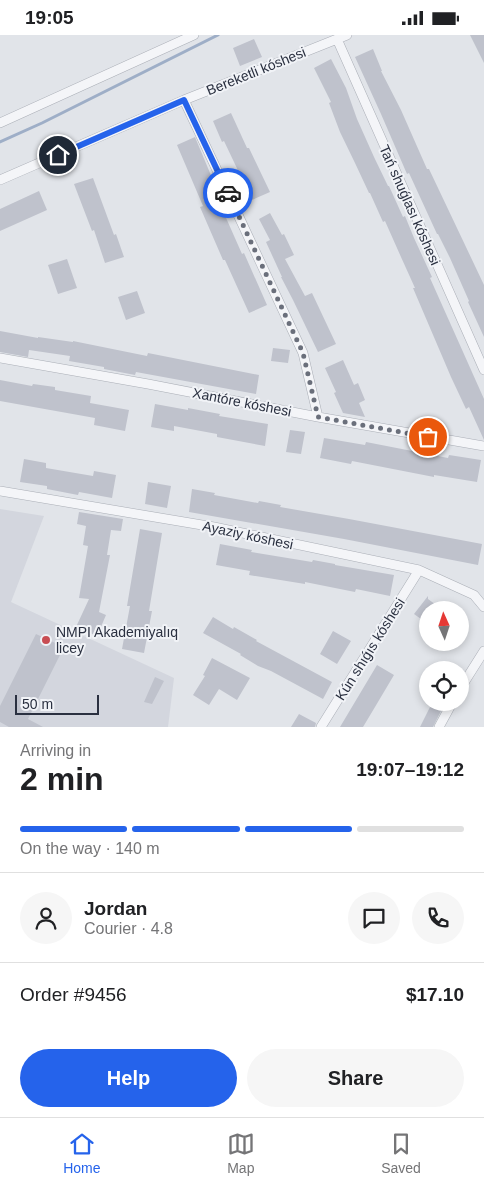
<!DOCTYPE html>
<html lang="en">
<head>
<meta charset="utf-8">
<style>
  :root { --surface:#fff; --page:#f6f6f6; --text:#202124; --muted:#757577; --line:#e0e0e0; --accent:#2563eb }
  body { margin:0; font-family:Helvetica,sans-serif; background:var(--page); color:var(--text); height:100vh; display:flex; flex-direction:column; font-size:19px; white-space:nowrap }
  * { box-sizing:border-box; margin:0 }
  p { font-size:16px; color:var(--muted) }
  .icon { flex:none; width:28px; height:28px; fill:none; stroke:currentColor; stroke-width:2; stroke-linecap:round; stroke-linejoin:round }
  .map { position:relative; height:692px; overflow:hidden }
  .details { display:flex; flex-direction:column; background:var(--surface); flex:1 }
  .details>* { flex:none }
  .needle { width:32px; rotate:357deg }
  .controls { position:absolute; left:419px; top:566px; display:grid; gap:10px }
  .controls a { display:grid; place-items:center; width:50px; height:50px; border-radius:50%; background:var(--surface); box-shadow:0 2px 8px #0003; font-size:25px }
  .scale { position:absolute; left:15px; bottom:12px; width:84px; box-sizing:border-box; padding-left:5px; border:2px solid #2a3040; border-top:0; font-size:14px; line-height:18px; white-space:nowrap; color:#2a3040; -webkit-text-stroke:4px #f1f3f7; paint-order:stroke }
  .pin { position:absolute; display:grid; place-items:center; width:42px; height:42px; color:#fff; margin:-21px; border:2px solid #fff; border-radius:50%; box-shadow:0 1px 5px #0007 }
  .courier { position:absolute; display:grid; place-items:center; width:50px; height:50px; margin:-25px; border:4px solid #2563eb; border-radius:50%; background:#fff; color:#222; box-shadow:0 1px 6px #0007 }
  .overview em { font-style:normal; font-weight:700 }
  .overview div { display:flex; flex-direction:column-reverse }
  .overview { display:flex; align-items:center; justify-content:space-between; height:85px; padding:0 20px }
  h1 { font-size:32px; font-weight:700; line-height:38px }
  .bar { display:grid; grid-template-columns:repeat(4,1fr); gap:8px 5px; align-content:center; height:60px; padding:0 20px }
  .bar i { height:6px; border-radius:4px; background:var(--line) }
  .bar .active { background:var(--accent) }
  .bar p { grid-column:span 4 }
  .line { display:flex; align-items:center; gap:12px; padding:0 20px; border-top:1px solid var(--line) }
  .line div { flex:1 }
  .round { display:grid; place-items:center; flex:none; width:52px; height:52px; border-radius:26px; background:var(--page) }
  .action { display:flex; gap:10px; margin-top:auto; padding:10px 20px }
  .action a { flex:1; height:58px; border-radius:30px; background:var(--accent); color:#fff; font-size:20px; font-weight:700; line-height:58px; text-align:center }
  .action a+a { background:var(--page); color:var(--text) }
  .status { display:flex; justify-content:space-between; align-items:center; height:35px; padding:0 25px; background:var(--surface); direction:ltr }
  .status svg { height:14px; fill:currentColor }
  .menu { display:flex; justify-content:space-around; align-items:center; height:70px; border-top:1px solid var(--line); background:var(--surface); font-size:14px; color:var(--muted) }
  .menu a { display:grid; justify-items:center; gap:2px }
  .menu .active { color:var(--accent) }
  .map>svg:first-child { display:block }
  .built { fill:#d3d6de }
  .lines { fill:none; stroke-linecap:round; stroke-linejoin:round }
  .stream { stroke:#9eaec7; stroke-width:3 }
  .building { fill:#bfc2cc }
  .street-casing { stroke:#aaaeb6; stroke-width:10 }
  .street { stroke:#f4f5f8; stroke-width:9 }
  .done { stroke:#6a6f7b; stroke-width:5; stroke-dasharray:0 9 }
  .route { stroke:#2563eb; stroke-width:6 }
  .poi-dot { fill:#c84d53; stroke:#f1f3f7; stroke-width:2 }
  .labels { text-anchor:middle; stroke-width:4; stroke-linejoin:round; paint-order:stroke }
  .street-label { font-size:14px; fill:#2a3040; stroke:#f1f3f7 }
  .poi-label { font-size:14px; fill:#2a3040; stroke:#f1f3f7; text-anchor:start }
</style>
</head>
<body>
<div class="status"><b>19:05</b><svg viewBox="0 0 49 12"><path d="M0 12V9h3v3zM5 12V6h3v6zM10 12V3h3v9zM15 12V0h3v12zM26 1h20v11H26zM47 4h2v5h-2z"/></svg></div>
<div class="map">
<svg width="484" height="692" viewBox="0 0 484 692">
  <rect width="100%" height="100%" fill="#e1e4e9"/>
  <path class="built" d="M0,474L44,481L11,567L174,643L168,692H0Z"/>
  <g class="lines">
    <path class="stream" d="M0,107L42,88L218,0"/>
  </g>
  <path class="building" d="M470,0H484V28Z
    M254,4L262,22L240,31L233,13Z
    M373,14L382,36H381L401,75L427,134H429L484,250V302L468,267L469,266L450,223L438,199H437L409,138L407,139L381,79L355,22Z
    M331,24L346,53L357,84L374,122L388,151H389L403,182L405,181L414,203L432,242L430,243L484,364V405L469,372L466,374L451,342L413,253H415L401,222L385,186L383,187L370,158H369L355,128L340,97L329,68L331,67L314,33Z
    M231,78L247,113H249L270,157L252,165L224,106L222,107L213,86Z
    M195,102L215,150L212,151L242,219L244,218L267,270L249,278L225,225H223L200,172L203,171L177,110Z
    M93,143L114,200L116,199L124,222L105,228L94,195L92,196L74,149Z
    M39,156L47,175L0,196V174Z
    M270,178L282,200L284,199L294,220L285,224L305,261L312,258L336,309L318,317L293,265L281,242H282L266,207L270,205L259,184Z
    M67,224L77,253L58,259L48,230Z
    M137,256L145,278L126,285L118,262Z
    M0,296L38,303V302L73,307V306L147,321L148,318L259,340L256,359L136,337L135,340L104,334V332L69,326L70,321L29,315L28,322L0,317Z
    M273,313L290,315L288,328L271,326Z
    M343,325L354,350L358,348L365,365L359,368L365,382L343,378L334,358L336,357L325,333Z
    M0,345L32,351L33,349L55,352V355L91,361L90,368L129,375L125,396L94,390L95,383L0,366Z
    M155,369L188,375V373L220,379L219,381L268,389L265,411L217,402V399L174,391V396L151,392Z
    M290,395L305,397L301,419L286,417Z
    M324,403L365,410L366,407L448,423L449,420L481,425L477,447L434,440V442L352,426L351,429L320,423Z
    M24,424L46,428V433L93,441L94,436L116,440L112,463L79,457L78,460L47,454V451L20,447Z
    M148,447L171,451L167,473L145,469Z
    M192,454L215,458L214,460L258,468L259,466L281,470L280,472L349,484L482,509L478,530L344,504L189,477Z
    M79,477L123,484L121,496L111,495L107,520H110L99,577L106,580L97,601L76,592L89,564L79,563L88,511L83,510L86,491L77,489Z
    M140,494L162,498L149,576H152L144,618L122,614L130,571H127Z
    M220,509L252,515L251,517L312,527L313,525L335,529V530L394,540L390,561L356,554L355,557L305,547V549L249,540L250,536L216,530Z
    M428,561V564L443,575H428V589L414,579Z
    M213,582L233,594L234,592L257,605L256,606L332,647L323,664L271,636L258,631L240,620L241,619L203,598Z
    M333,596L351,606L337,629L320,619Z
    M36,599L64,612L28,684L43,692H9L0,687V671Z
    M212,623L250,643L237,665L219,654L209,670L193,660L205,641L203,640Z
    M377,630L394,640L375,672L363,692H340Z
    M155,642L164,646L152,669L144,667Z
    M432,668H445L433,692H420Z
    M299,679L316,688L315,692H291Z"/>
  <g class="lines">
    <defs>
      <path id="street" d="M337,4L484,335
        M184,65L303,318L318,382
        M0,88L194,0
        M0,145L184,65L347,0
        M0,323L148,349L318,382L484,411
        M0,456L214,492L419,535L474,560L484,572
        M460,654L484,616
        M321,692L419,535
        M439,692L452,668"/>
    </defs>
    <use href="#street" class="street-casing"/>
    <use href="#street" class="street"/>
  </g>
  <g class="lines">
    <path class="done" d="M228,158L303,318L318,382L428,402"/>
    <path class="route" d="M58,120L184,65L228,158"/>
  </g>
  <circle class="poi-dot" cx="46" cy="605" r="5"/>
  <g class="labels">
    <g class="street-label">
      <text transform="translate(256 36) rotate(-22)" y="5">Bereketli kóshesi</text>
      <text transform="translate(410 170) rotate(66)" y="5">Tań shuǵlası kóshesi</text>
      <text transform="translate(242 367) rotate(11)" y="5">Xantóre kóshesi</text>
      <text transform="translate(248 500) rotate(12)" y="5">Ayaziy kóshesi</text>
      <text transform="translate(370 614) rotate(-58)" y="5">Kún shıǵıs kóshesi</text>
    </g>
    <g class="poi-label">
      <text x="56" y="602">NMPI Akademiyalıq<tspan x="56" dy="16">licey</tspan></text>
    </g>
  </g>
</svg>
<div class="controls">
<a><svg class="needle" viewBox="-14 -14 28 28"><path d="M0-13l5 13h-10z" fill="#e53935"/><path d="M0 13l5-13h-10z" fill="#757577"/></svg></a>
<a><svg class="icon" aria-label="locate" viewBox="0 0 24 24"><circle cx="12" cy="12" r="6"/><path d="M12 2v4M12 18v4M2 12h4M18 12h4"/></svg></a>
</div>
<div class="scale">50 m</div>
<div class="pin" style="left:428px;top:402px;background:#ea580c"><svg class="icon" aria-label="bag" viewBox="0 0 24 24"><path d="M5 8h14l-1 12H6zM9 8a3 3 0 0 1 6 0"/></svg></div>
<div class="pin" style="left:58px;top:120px;background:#1f2937"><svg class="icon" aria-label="home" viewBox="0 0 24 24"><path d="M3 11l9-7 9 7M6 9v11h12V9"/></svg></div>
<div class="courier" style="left:228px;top:158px"><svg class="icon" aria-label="car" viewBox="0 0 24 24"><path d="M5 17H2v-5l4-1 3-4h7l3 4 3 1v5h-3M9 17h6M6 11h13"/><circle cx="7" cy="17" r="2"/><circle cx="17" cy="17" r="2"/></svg></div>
</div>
<section class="details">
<div class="overview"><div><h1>2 min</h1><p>Arriving in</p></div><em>19:07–19:12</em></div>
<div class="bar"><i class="active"></i><i class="active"></i><i class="active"></i><i></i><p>On the way · 140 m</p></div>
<div class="line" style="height:90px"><a class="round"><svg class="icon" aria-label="person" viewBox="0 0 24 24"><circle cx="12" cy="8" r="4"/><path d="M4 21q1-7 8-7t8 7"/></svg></a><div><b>Jordan</b><p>Courier · 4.8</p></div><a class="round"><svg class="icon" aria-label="chat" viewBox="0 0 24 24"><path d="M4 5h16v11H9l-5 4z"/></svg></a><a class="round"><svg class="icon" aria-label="phone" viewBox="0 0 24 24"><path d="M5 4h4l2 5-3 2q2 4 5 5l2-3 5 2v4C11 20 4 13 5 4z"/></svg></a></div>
<div class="line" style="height:65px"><div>Order #9456</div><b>$17.10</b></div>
<div class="action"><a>Help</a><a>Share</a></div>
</section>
<nav class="menu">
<a class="active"><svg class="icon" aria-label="home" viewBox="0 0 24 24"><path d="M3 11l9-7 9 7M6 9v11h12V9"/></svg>Home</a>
<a><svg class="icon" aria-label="map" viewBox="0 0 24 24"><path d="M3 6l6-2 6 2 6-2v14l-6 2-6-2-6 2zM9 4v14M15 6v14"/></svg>Map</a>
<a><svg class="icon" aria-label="saved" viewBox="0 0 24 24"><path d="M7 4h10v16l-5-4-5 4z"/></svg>Saved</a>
</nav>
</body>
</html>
